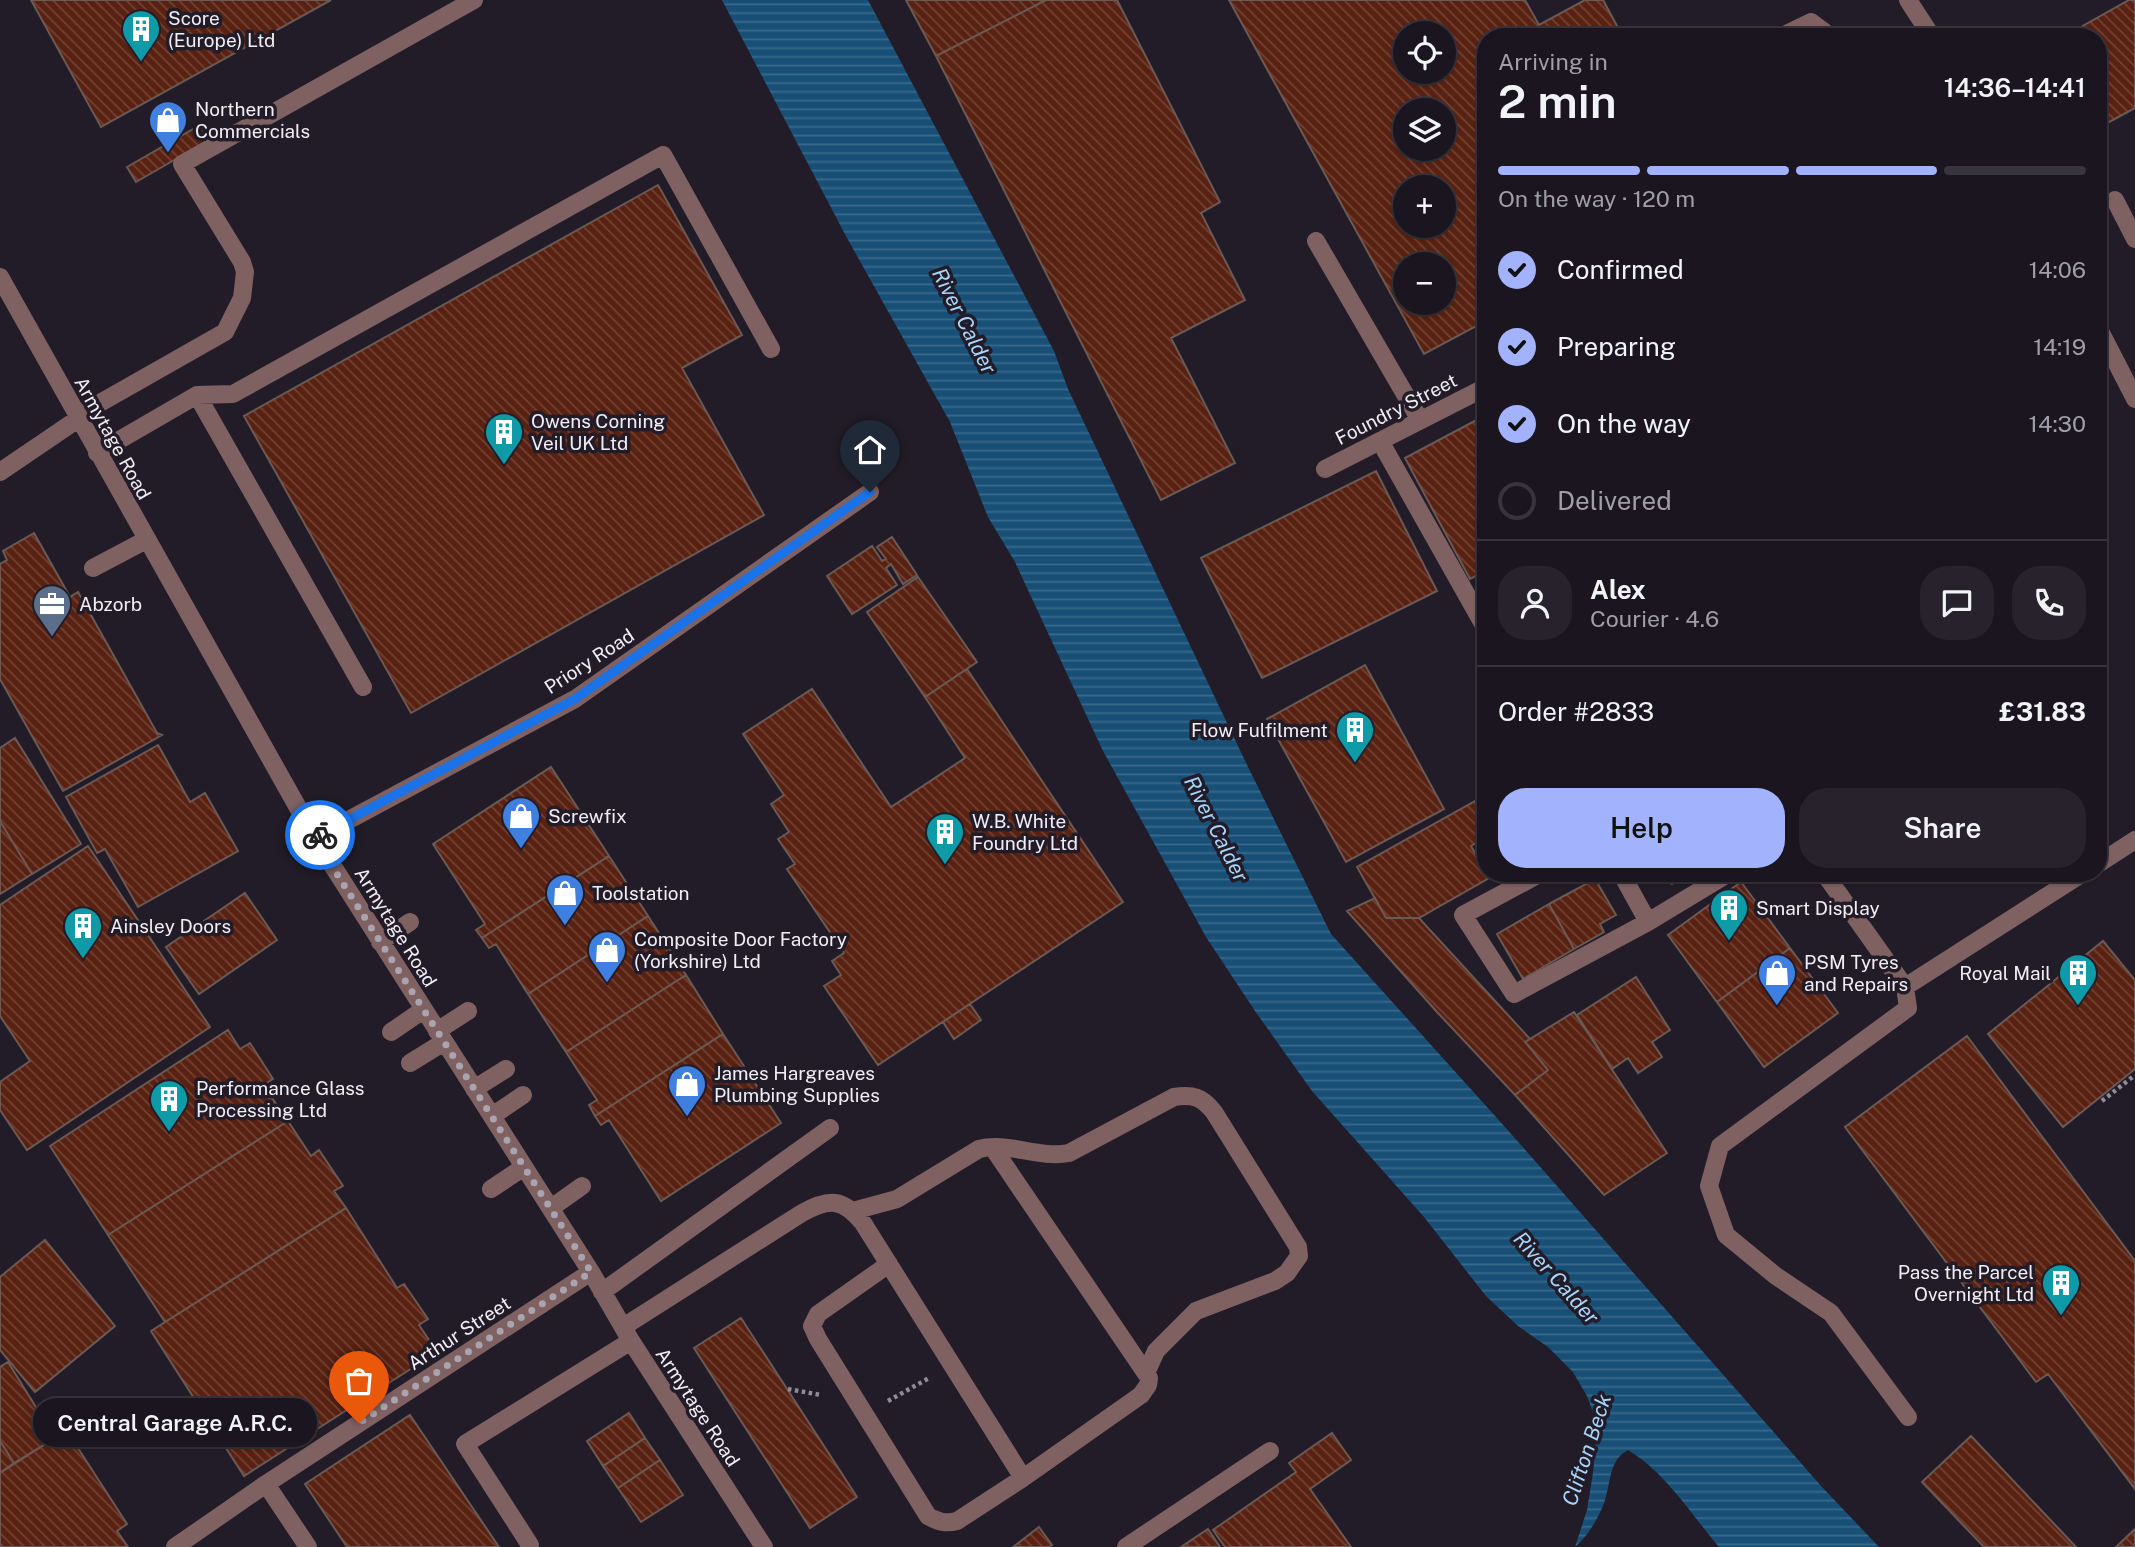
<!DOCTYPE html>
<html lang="en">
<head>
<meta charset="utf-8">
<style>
  :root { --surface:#1a151e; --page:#27222b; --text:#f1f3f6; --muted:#9f9fa4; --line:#38343c; --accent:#a2b2fd }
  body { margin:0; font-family:"Public Sans",sans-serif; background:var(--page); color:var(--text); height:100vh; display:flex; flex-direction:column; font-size:26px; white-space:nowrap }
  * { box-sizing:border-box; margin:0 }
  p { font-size:23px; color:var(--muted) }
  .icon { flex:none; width:38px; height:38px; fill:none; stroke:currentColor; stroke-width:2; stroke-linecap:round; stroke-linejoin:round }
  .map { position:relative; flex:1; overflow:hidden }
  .drawer { position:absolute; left:1477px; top:28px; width:630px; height:854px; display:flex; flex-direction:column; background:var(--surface); border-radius:28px; box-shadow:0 2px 5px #0004,0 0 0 2px var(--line) }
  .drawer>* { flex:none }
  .tools { position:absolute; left:1393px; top:21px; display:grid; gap:14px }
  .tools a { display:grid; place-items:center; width:63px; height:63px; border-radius:50%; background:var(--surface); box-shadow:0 2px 5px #0004,0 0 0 2px var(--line); font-size:35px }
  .pin { position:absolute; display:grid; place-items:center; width:60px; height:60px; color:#fff; margin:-72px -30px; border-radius:50% 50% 50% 0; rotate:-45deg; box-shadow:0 0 7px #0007 }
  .pin .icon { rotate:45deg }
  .courier { position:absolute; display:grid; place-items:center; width:70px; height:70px; margin:-35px; border:5px solid #1a73e8; border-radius:50%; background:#fff; color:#222; box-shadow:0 2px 9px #0007 }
  .bubble { position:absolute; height:49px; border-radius:24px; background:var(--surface); box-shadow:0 2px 5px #0004,0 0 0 2px var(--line); font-size:23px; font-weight:600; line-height:49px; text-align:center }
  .overview em { font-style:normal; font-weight:600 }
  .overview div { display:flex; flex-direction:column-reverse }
  .overview { display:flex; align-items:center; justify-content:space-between; height:119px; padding:0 21px }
  h1 { font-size:46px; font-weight:600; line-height:52px }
  .bar { display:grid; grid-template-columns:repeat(4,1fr); gap:10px 7px; align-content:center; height:84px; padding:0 21px }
  .bar i { height:9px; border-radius:5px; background:var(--line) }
  .bar .current { background:var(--accent) }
  .bar p { grid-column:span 4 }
  .line { display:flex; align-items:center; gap:18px; padding:0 21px; border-top:2px solid var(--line) }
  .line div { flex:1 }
  .round { display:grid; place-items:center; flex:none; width:74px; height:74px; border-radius:28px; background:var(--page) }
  ol { padding:0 21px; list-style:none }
  li { display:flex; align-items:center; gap:21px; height:77px }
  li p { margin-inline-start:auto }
  li .icon { padding:7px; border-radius:50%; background:var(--accent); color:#111; stroke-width:4 }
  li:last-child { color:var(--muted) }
  li i { width:38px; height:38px; border:4px solid var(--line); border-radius:50% }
  .action { display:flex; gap:14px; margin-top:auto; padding:14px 21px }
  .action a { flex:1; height:80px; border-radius:28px; background:var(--accent); color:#111; font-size:28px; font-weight:600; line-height:80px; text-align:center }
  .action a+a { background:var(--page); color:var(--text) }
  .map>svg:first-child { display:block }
  .water { fill:url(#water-rules) }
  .building { fill:url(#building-back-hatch); stroke:#6b5954; stroke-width:2; fill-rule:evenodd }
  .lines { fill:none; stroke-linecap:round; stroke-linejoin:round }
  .path { stroke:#908b96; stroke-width:4.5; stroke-dasharray:3.5 3.5; stroke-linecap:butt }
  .minor { stroke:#7f6162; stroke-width:18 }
  .done { stroke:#a9a4af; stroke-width:7; stroke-dasharray:0 12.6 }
  .route { stroke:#1a73e8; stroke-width:9 }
  .labels { text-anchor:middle; stroke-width:7; stroke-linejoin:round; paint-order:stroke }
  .poi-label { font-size:19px; fill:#f2eef7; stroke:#221c28; text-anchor:start }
  .street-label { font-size:19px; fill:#f2eef7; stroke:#221c28 }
  .water-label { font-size:21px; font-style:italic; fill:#a9d5fb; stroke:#221c28 }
</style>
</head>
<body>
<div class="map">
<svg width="2135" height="1547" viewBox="0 0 2135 1547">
  <defs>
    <pattern id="water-rules" width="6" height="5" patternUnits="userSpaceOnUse" patternTransform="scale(1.75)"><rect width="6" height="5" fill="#184f77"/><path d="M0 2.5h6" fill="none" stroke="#3a698b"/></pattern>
    <pattern id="building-back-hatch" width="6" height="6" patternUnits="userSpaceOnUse" patternTransform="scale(1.75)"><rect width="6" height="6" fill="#592111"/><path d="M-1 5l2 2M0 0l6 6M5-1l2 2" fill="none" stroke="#714234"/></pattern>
  </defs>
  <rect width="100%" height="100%" fill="#221c28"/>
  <path class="water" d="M722,0H868L1054,351L1068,389L1248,767L1331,934L1505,1127L1822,1487L1879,1547H1719C1692,1515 1665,1472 1628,1450C1609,1460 1611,1481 1605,1500C1600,1516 1588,1536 1575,1547L1587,1510L1593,1473L1597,1424L1587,1396L1573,1372L1548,1347L1518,1326L1486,1296L1424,1217L1312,1091L1255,1011L1206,937L1103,751L1015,562L988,517L950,422L847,238Z"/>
  <path class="building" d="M31,0H331L101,127Z
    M906,0H1046L936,56Z
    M1046,0H1117L1220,202L1201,213L1245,300L1171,338L1235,463L1161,500L936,56Z
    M1229,0H1525L1539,25L1585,0H1603L1623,37H1486V321L1424,354ZM1405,33H1444V72H1405ZM1405,110H1444V149H1405ZM1405,187H1444V226H1405ZM1405,264H1444V303H1405Z
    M2129,0H2135V108L2098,128V37H2063Z
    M200,125L209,140L136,182L127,167Z
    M658,185L742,335L682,368L764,515L411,713L244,416Z
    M1486,415V571L1470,579L1405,458Z
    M1376,471L1437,591L1262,678L1201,558Z
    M34,533L70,597L78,592L157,733L162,735L63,791L0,679V564L7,560L3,551Z
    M892,537L917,575L903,584L891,564L886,568L897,585L852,614L827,576L872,546L882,561L886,559L877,547Z
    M918,577L977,662L925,697L867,612Z
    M1365,665L1444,809L1346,862L1267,719Z
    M967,669L1123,902L878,1065L824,986L841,975L832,961L844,953L787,869L795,864L778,839L789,832L771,804L784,795L743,734L812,689L891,807L965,758L925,697Z
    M15,738L81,844L32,874L0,821V748Z
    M158,745L190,802L205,793L238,851L138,907L105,849L97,853L66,797Z
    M551,767L609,856L482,938L476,930L485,924L433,844Z
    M1486,795V837L1471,846L1489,878L1419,918H1386L1357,867Z
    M0,821L32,874L0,894Z
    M88,846L210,1027L27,1150L0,1110V1082L30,1061L0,1016V905Z
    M609,856L648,916L528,994L496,944L489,948L482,938Z
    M1640,873H1688L1672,884Z
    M1595,879L1616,915L1600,924L1604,932L1574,949L1549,904Z
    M1741,882L1790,948L1717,1002L1668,935Z
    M245,893L277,940L199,994L166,947Z
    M1375,898L1386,918H1419L1530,1039L1525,1042L1548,1070L1515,1095L1437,1012L1347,911Z
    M1549,904L1574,949L1523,979L1497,934Z
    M648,916L686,975L566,1052L528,994Z
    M2103,941L2135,980V1069L2063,1127L1988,1034Z
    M1790,948L1838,1013L1764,1067L1717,1002Z
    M686,975L723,1034L595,1116L589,1105L597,1100L566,1052Z
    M1636,977L1670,1030L1652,1042L1662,1057L1638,1073L1628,1058L1612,1069L1577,1015Z
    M970,1004L981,1020L954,1039L943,1022Z
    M1574,1012L1667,1153L1604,1195L1515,1095L1548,1070L1525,1042Z
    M228,1030L240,1049L250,1043L273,1079L263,1085L288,1121L108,1235L50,1146Z
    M723,1034L781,1123L661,1201L609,1120L601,1125L595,1116Z
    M1967,1036L2135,1261V1489L2048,1374L2036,1382L1845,1127Z
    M288,1121L311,1156L319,1150L343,1186L334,1191L346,1208L165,1322L108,1235Z
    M346,1208L397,1288L404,1284L428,1319L419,1325L437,1352L244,1476L151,1331Z
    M45,1240L115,1326L35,1392L0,1350V1277Z
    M741,1318L857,1497L810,1528L694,1348Z
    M8,1362L55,1438L14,1463L0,1441V1367Z
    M629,1413L645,1438L603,1466L587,1441Z
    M410,1415L499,1547H347L305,1484Z
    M1332,1433L1351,1460L1310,1489L1351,1547H1225L1213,1530L1296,1472L1289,1463Z
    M1971,1436L2076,1547H1984L1922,1482Z
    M55,1438L76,1445L127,1524L117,1531L128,1547H0V1473Z
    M645,1438L660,1460L618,1488L603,1466Z
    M0,1441L14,1463L0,1473Z
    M660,1460L683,1495L641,1522L618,1488Z
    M1039,1527L1052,1545L1049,1547H1013Z
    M1208,1529L1220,1547H1181Z
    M2135,1529V1547H2116Z"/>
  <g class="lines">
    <path class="path" d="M2102,1101L2135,1075
      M788,1389L821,1395
      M888,1401L929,1378"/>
    <path class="minor" d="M1908,0L1932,37
      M1780,37L1811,22L1831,37
      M2115,200L2135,239
      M1316,241L1420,420
      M0,277L315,838L591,1272L631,1341L764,1547
      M2098,327L2135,399
      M197,395L233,394L663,155L771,349
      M77,416L225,332L242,298L245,272L242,262L182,164L474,0
      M1380,441L1486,629
      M97,453L197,395L363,687
      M1325,469L1486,387
      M0,472L78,419
      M93,568L146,540
      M315,838L575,699L870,492
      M2098,864L2135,840
      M1541,873L1463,915L1514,994L1648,922L1729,873
      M1621,873L1648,922
      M1824,873L1905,987L2083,873
      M380,942L410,922
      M1905,987L1908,1008L1720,1146L1709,1186L1726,1235L1776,1276L1831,1313L1908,1417
      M437,1031L468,1011
      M391,1032L423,1010
      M410,1063L444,1042
      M474,1089L506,1069
      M492,1116L523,1095
      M491,1189L524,1167
      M551,1208L582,1186
      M853,1211L897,1199L979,1149C1006,1141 1039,1159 1069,1153L1174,1097C1193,1094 1202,1097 1214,1112L1298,1247L1299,1256L1287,1273L1275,1281L1196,1311L1156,1351L1146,1373
      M889,1264L818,1314L812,1326L818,1339L928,1516C938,1522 946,1524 957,1521L1023,1478
      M602,1292L830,1128
      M623,1327L802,1213C829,1198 843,1198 863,1223L1023,1478L1141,1395L1148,1385L1149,1378L993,1148
      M266,1484L308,1547
      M530,1545L465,1444L631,1341
      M175,1547L266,1484L591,1272
      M1126,1547L1270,1451"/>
  </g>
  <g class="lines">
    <path class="done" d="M320,835L314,838L591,1272L359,1423"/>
    <path class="route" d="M320,835L575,699L870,492"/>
  </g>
  <defs>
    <symbol id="building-pin" viewBox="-11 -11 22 30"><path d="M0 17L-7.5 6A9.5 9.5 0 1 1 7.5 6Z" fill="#0f9aa8" stroke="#221c28"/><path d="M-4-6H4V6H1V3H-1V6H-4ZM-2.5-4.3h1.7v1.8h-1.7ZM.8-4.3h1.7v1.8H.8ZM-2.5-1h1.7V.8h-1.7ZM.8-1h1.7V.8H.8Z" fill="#fff"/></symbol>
    <symbol id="shop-pin" viewBox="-11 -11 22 30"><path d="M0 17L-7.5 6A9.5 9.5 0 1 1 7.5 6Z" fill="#3f7fe0" stroke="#221c28"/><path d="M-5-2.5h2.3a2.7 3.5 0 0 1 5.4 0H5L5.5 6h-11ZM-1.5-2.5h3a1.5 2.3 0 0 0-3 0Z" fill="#fff"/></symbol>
    <symbol id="office-pin" viewBox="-11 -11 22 30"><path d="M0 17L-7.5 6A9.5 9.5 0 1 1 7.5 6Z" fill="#5c6f8a" stroke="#221c28"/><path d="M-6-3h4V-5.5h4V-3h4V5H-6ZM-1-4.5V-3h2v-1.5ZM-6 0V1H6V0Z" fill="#fff"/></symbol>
  </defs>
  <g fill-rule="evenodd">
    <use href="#building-pin" x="119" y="7" width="44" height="60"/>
    <use href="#shop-pin" x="146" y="98" width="44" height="60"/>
    <use href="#building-pin" x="482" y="410" width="44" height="60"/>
    <use href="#office-pin" x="30" y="582" width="44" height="60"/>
    <use href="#building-pin" x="1333" y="708" width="44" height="60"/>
    <use href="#shop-pin" x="499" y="794" width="44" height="60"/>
    <use href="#building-pin" x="923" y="810" width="44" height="60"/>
    <use href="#shop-pin" x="543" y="871" width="44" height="60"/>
    <use href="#building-pin" x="1707" y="886" width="44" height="60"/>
    <use href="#building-pin" x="61" y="904" width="44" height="60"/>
    <use href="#shop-pin" x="585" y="928" width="44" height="60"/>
    <use href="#shop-pin" x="1755" y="951" width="44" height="60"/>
    <use href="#building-pin" x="2056" y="951" width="44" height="60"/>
    <use href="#shop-pin" x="665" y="1062" width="44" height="60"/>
    <use href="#building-pin" x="147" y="1077" width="44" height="60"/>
    <use href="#building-pin" x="2039" y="1261" width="44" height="60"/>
  </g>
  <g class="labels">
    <g class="poi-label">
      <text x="168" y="25">Score<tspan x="168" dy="22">(Europe) Ltd</tspan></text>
      <text x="195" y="116">Northern<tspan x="195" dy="22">Commercials</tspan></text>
      <text x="531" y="428">Owens Corning<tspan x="531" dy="22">Veil UK Ltd</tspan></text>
      <text x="79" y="611">Abzorb</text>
      <text x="1328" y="737" text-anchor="end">Flow Fulfilment</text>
      <text x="548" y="823">Screwfix</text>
      <text x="972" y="828">W.B. White<tspan x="972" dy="22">Foundry Ltd</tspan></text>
      <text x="592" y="900">Toolstation</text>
      <text x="1756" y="915">Smart Display</text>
      <text x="110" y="933">Ainsley Doors</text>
      <text x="634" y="946">Composite Door Factory<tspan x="634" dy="22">(Yorkshire) Ltd</tspan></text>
      <text x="1804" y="969">PSM Tyres<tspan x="1804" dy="22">and Repairs</tspan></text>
      <text x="2051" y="980" text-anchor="end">Royal Mail</text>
      <text x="714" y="1080">James Hargreaves<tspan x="714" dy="22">Plumbing Supplies</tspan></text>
      <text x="196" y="1095">Performance Glass<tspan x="196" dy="22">Processing Ltd</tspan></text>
      <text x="2034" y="1279" text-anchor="end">Pass the Parcel<tspan x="2034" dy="22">Overnight Ltd</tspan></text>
    </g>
    <g class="street-label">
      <text transform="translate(1396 409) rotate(-27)" y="7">Foundry Street</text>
      <text transform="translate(113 438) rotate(61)" y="7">Armytage Road</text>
      <text transform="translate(589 661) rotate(-33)" y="7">Priory Road</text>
      <text transform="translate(396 927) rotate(58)" y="7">Armytage Road</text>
      <text transform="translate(459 1333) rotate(-33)" y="7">Arthur Street</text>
      <text transform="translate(698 1407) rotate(57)" y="7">Armytage Road</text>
    </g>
    <g class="water-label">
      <text transform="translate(964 321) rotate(63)" y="7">River Calder</text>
      <text transform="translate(1216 829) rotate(63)" y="7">River Calder</text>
      <text transform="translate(1556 1278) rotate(48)" y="7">River Calder</text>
      <text transform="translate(1587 1450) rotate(-72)" y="7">Clifton Beck</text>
    </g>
  </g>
</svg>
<div class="tools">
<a><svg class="icon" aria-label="locate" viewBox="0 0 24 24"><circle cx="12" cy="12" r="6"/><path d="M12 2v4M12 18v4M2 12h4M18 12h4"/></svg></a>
<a><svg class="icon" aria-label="layers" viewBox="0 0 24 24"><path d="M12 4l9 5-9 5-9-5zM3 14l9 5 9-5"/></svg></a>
<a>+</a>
<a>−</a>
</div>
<div class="pin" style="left:359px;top:1423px;background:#ea580c"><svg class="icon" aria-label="bag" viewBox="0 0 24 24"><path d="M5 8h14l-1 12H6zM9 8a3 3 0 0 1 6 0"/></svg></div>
<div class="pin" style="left:870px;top:492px;background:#1f2937"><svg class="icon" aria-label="home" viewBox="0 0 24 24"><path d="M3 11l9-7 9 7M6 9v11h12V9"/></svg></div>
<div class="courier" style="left:320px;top:835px"><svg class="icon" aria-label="bike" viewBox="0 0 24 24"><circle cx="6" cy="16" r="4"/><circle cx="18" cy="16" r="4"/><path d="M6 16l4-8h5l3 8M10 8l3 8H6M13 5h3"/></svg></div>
<div class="bubble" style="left:33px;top:1398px;width:284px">Central Garage A.R.C.</div>
<section class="drawer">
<div class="overview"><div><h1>2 min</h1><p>Arriving in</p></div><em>14:36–14:41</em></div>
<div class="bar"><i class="current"></i><i class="current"></i><i class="current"></i><i></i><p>On the way · 120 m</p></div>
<ol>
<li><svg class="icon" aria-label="check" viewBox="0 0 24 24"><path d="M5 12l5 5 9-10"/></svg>Confirmed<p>14:06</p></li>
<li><svg class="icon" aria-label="check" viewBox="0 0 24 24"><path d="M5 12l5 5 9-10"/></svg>Preparing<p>14:19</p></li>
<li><svg class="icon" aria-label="check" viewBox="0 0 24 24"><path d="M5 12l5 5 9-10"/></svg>On the way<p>14:30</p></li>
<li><i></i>Delivered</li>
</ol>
<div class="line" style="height:126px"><a class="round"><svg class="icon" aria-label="person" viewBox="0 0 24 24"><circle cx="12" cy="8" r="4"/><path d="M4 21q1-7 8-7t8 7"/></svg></a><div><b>Alex</b><p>Courier · 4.6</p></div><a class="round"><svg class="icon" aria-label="chat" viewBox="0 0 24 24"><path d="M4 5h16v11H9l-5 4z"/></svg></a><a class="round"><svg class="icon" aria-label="phone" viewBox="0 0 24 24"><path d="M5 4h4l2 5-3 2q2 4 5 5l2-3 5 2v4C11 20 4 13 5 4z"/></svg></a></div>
<div class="line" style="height:91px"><div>Order #2833</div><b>£31.83</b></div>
<div class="action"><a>Help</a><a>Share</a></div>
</section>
</div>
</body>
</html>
